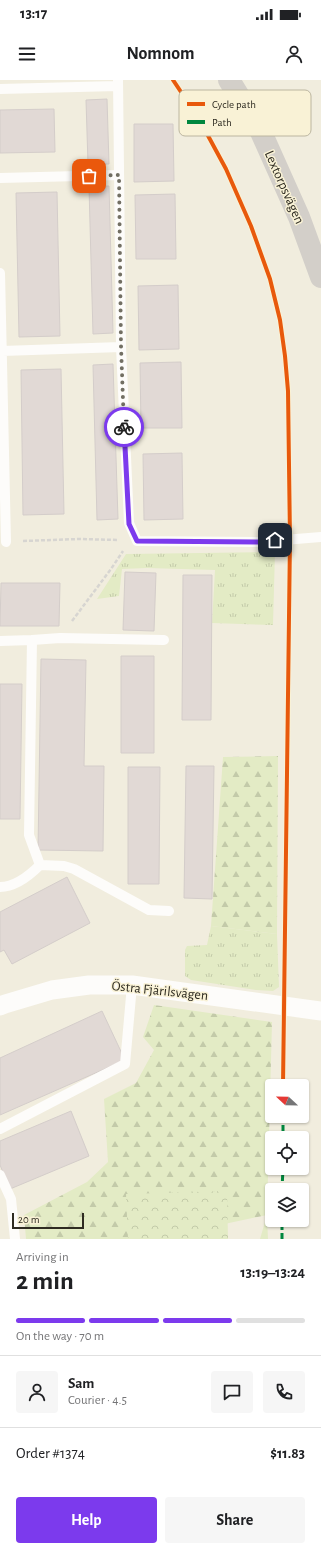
<!DOCTYPE html>
<html lang="en">
<head>
<meta charset="utf-8">
<style>
  :root { --surface:#fff; --page:#f6f6f6; --text:#202124; --muted:#757577; --line:#e0e0e0; --accent:#7c3aed }
  body { margin:0; font-family:"Alegreya Sans",sans-serif; background:var(--page); color:var(--text); height:100vh; display:flex; flex-direction:column; font-size:15px; white-space:nowrap }
  * { box-sizing:border-box; margin:0 }
  p { font-size:13px; color:var(--muted) }
  .icon { flex:none; width:22px; height:22px; fill:none; stroke:currentColor; stroke-width:2; stroke-linecap:round; stroke-linejoin:round }
  .map { position:relative; height:1159px; overflow:hidden }
  .details { display:flex; flex-direction:column; background:var(--surface); flex:1 }
  .details>* { flex:none }
  .needle { width:26px; rotate:292deg }
  .controls { position:absolute; left:265px; top:999px; display:grid; gap:8px }
  .controls a { display:grid; place-items:center; width:44px; height:44px; border-radius:4px; background:var(--surface); box-shadow:0 1px 3px #0004; font-size:20px }
  .scale { position:absolute; left:12px; bottom:10px; width:72px; box-sizing:border-box; padding-left:4px; border:2px solid #2e2b21; border-top:0; font-size:11px; line-height:14px; white-space:nowrap; color:#2e2b21; -webkit-text-stroke:3px #f9f2d6; paint-order:stroke }
  .pin { position:absolute; display:grid; place-items:center; width:34px; height:34px; color:#fff; margin:-17px; border-radius:8px; box-shadow:0 2px 6px #0006 }
  .courier { position:absolute; display:grid; place-items:center; width:40px; height:40px; margin:-20px; border:3px solid #7c3aed; border-radius:50%; background:#fff; color:#222; box-shadow:0 1px 5px #0007 }
  .summary em { font-style:normal; font-weight:700 }
  .summary div { display:flex; flex-direction:column-reverse }
  .summary { display:flex; align-items:center; justify-content:space-between; height:68px; padding:0 16px }
  h1 { font-size:26px; font-weight:700; line-height:30px }
  .bar { display:grid; grid-template-columns:repeat(4,1fr); gap:6px 4px; align-content:center; height:48px; padding:0 16px }
  .bar i { height:5px; border-radius:3px; background:var(--line) }
  .bar .selected { background:var(--accent) }
  .bar p { grid-column:span 4 }
  .line { display:flex; align-items:center; gap:10px; padding:0 16px; border-top:1px solid var(--line) }
  .line div { flex:1 }
  .round { display:grid; place-items:center; flex:none; width:42px; height:42px; border-radius:4px; background:var(--page) }
  .cta { display:flex; gap:8px; margin-top:auto; padding:8px 16px }
  .cta a { flex:1; height:46px; border-radius:4px; background:var(--accent); color:#fff; font-size:16px; font-weight:700; line-height:46px; text-align:center }
  .cta a+a { background:var(--page); color:var(--text) }
  .status { display:flex; justify-content:space-between; align-items:center; height:28px; padding:0 20px; background:var(--surface); direction:ltr }
  .status svg { height:11px; fill:currentColor }
  header { display:flex; justify-content:space-between; align-items:center; height:52px; padding:0 16px; background:var(--surface); font-size:18px; font-weight:700 }
  .map>svg:first-child { display:block }
  .grass { fill:url(#grass-tufts) }
  .forest { fill:url(#forest-firs) }
  .park { fill:url(#park-crowns) }
  .building { fill:#e1d9d5; stroke:#d4cdca }
  .lines { fill:none; stroke-linecap:round; stroke-linejoin:round }
  .path { stroke:#d7d5d1; stroke-width:2.5; stroke-dasharray:4 2; stroke-linecap:butt }
  .lane { stroke:#fdfcfa; stroke-width:10 }
  .street { stroke:#fdfcfa; stroke-width:19 }
  .secondary { stroke:#d3cfc9; stroke-width:22 }
  .quiet { stroke:#00873e; stroke-width:3; stroke-dasharray:6 3; stroke-linecap:butt }
  .cycleway-casing { stroke:#f9f2d6; stroke-width:6 }
  .cycleway { stroke:#e8590c; stroke-width:4 }
  .done { stroke:#726f63; stroke-width:4; stroke-dasharray:0 7.2 }
  .route { stroke:#7c3aed; stroke-width:5 }
  .labels { text-anchor:middle; stroke-width:3; stroke-linejoin:round; paint-order:stroke }
  .street-label { font-size:14px; fill:#2e2b21; stroke:#f9f2d6 }
  .key { fill:#f9f2d6; stroke:#bcb6a0; stroke-width:1 }
  .key-label { font-size:11px; fill:#2e2b21 }
</style>
</head>
<body>
<div class="status"><b>13:17</b><svg viewBox="0 0 49 12"><path d="M0 12V9h3v3zM5 12V6h3v6zM10 12V3h3v9zM15 12V0h3v12zM26 1h20v11H26zM47 4h2v5h-2z"/></svg></div>
<header><svg class="icon" aria-label="menu" viewBox="0 0 24 24"><path d="M4 6h16M4 12h16M4 18h16"/></svg>Nomnom<svg class="icon" aria-label="person" viewBox="0 0 24 24"><circle cx="12" cy="8" r="4"/><path d="M4 21q1-7 8-7t8 7"/></svg></header>
<div class="map">
<svg width="321" height="1159" viewBox="0 0 321 1159">
  <defs>
    <pattern id="grass-tufts" width="24" height="20" patternUnits="userSpaceOnUse"><rect width="24" height="20" fill="#e3ebc5"/><path d="M3 7l-1-3M5 7V3M7 7l1-3M15 17l-1-3M17 17v-4M19 17l1-3" fill="none" stroke="#c3caa9"/></pattern>
    <pattern id="forest-firs" width="22" height="20" patternUnits="userSpaceOnUse"><rect width="22" height="20" fill="#e3ebc5"/><path d="M5 1l3.5 6h-7zM16 11l3.5 6h-7z" fill="#c3caa9"/></pattern>
    <pattern id="park-crowns" width="20" height="18" patternUnits="userSpaceOnUse"><rect width="20" height="18" fill="#e3ebc5"/><path d="M2 6a3 3 0 1 1 6 0M12 15a3 3 0 1 1 6 0" fill="none" stroke="#c3caa9"/></pattern>
  </defs>
  <rect width="100%" height="100%" fill="#f1edde"/>
  <path class="grass" d="M275,472L273,545L212,543L215,490L147,488L122,489L119,516L97,519L126,474Z
    M211,846L277,854L279,907L273,911L256,910L191,900L185,896V870L187,866L207,865Z
    M267,1135L268,1159H260Z"/>
  <path class="forest" d="M278,676L277,854L211,846L223,677Z
    M154,925L272,942L267,1135L154,1159H26L24,1135L87,1102L108,1082L104,1019L136,1003L154,970L143,957Z"/>
  <path class="park" d="M227,1111L228,1159H128L126,1114Z"/>
  <path class="building" d="M107,19L109,84H88L86,20Z
    M54,29L55,72L0,73V30Z
    M134,44H173L174,101L134,102Z
    M109,106L113,253L93,254L89,107Z
    M57,112L60,256L19,257L16,113Z
    M175,114L176,179H136L135,115Z
    M178,205L179,269L139,270L138,206Z
    M181,282L182,348H141L140,283Z
    M113,284L118,439L97,440L93,285Z
    M61,289L64,434L23,435L21,290Z
    M182,373L183,439L144,440L143,374Z
    M125,492L156,493L154,551L123,550Z
    M183,495H212L211,640H182Z
    M1,503H60L59,546H0Z
    M121,576H154V673H121Z
    M41,579L86,580L84,686H104L103,771L38,770Z
    M0,604H22L20,739H0Z
    M186,686H214L212,819L184,818Z
    M128,687H160L159,804H128Z
    M67,797L90,843L12,884L4,870L0,872V832Z
    M102,931L125,980L0,1035V978Z
    M71,1031L89,1076L10,1109L0,1085V1061Z"/>
  <g class="lines">
    <path class="path" d="M23,461L79,459L118,460
      M72,541L111,489L123,471"/>
    <path class="lane" d="M118,0L121,267L129,443L137,461L259,462L321,457
      M0,9L117,6
      M0,98L119,95
      M0,193L6,462
      M2,271L121,267
      M0,561L32,560
      M40,785L29,755L32,560L60,558L164,560
      M0,807C15,807 30,795 40,785L64,786L74,789L149,830L169,831
      M0,1049L125,984L132,905
      M0,1095L11,1119L15,1159"/>
    <path class="street" d="M0,926L5,924L52,910L89,905H132L321,931"/>
    <path class="secondary" d="M229,0L261,52L299,137L321,197"/>
    <path class="quiet" d="M283,1036V1058
      M282,1110L283,1088
      M282,1159V1140"/>
    <defs>
      <path id="cycleway" d="M173,0L199,39L226,89L251,146L270,199L280,240L285,276L288,311L290,459L283,1006"/>
    </defs>
    <use href="#cycleway" class="cycleway-casing"/>
    <use href="#cycleway" class="cycleway"/>
  </g>
  <g class="lines">
    <path class="done" d="M89,96L119,95L121,266L124,347"/>
    <path class="route" d="M124,347L129,444L137,461L259,462L275,460"/>
  </g>
  <g class="labels">
    <g class="street-label">
      <text transform="translate(285 107) rotate(66)" y="5">Lextorpsvägen</text>
      <text transform="translate(160 910) rotate(6)" y="5">Östra Fjärilsvägen</text>
    </g>
  </g>
  <rect x="179" y="10" width="132" height="46" rx="6" class="key"/>
  <rect x="187" y="22" width="18" height="4" fill="#e8590c"/>
  <rect x="187" y="40" width="18" height="4" fill="#00873e"/>
  <g class="key-label">
    <text x="212" y="28">Cycle path</text>
    <text x="212" y="46">Path</text>
  </g>
</svg>
<div class="controls">
<a><svg class="needle" viewBox="-14 -14 28 28"><path d="M0-13l5 13h-10z" fill="#e53935"/><path d="M0 13l5-13h-10z" fill="#757577"/></svg></a>
<a><svg class="icon" aria-label="locate" viewBox="0 0 24 24"><circle cx="12" cy="12" r="6"/><path d="M12 2v4M12 18v4M2 12h4M18 12h4"/></svg></a>
<a><svg class="icon" aria-label="layers" viewBox="0 0 24 24"><path d="M12 4l9 5-9 5-9-5zM3 14l9 5 9-5"/></svg></a>
</div>
<div class="scale">20 m</div>
<div class="pin" style="left:89px;top:96px;background:#ea580c"><svg class="icon" aria-label="bag" viewBox="0 0 24 24"><path d="M5 8h14l-1 12H6zM9 8a3 3 0 0 1 6 0"/></svg></div>
<div class="pin" style="left:275px;top:460px;background:#1f2937"><svg class="icon" aria-label="home" viewBox="0 0 24 24"><path d="M3 11l9-7 9 7M6 9v11h12V9"/></svg></div>
<div class="courier" style="left:124px;top:347px"><svg class="icon" aria-label="bike" viewBox="0 0 24 24"><circle cx="6" cy="16" r="4"/><circle cx="18" cy="16" r="4"/><path d="M6 16l4-8h5l3 8M10 8l3 8H6M13 5h3"/></svg></div>
</div>
<section class="details">
<div class="summary"><div><h1>2 min</h1><p>Arriving in</p></div><em>13:19–13:24</em></div>
<div class="bar"><i class="selected"></i><i class="selected"></i><i class="selected"></i><i></i><p>On the way · 70 m</p></div>
<div class="line" style="height:72px"><a class="round"><svg class="icon" aria-label="person" viewBox="0 0 24 24"><circle cx="12" cy="8" r="4"/><path d="M4 21q1-7 8-7t8 7"/></svg></a><div><b>Sam</b><p>Courier · 4.5</p></div><a class="round"><svg class="icon" aria-label="chat" viewBox="0 0 24 24"><path d="M4 5h16v11H9l-5 4z"/></svg></a><a class="round"><svg class="icon" aria-label="phone" viewBox="0 0 24 24"><path d="M5 4h4l2 5-3 2q2 4 5 5l2-3 5 2v4C11 20 4 13 5 4z"/></svg></a></div>
<div class="line" style="height:52px"><div>Order #1374</div><b>$11.83</b></div>
<div class="cta"><a>Help</a><a>Share</a></div>
</section>
</body>
</html>
